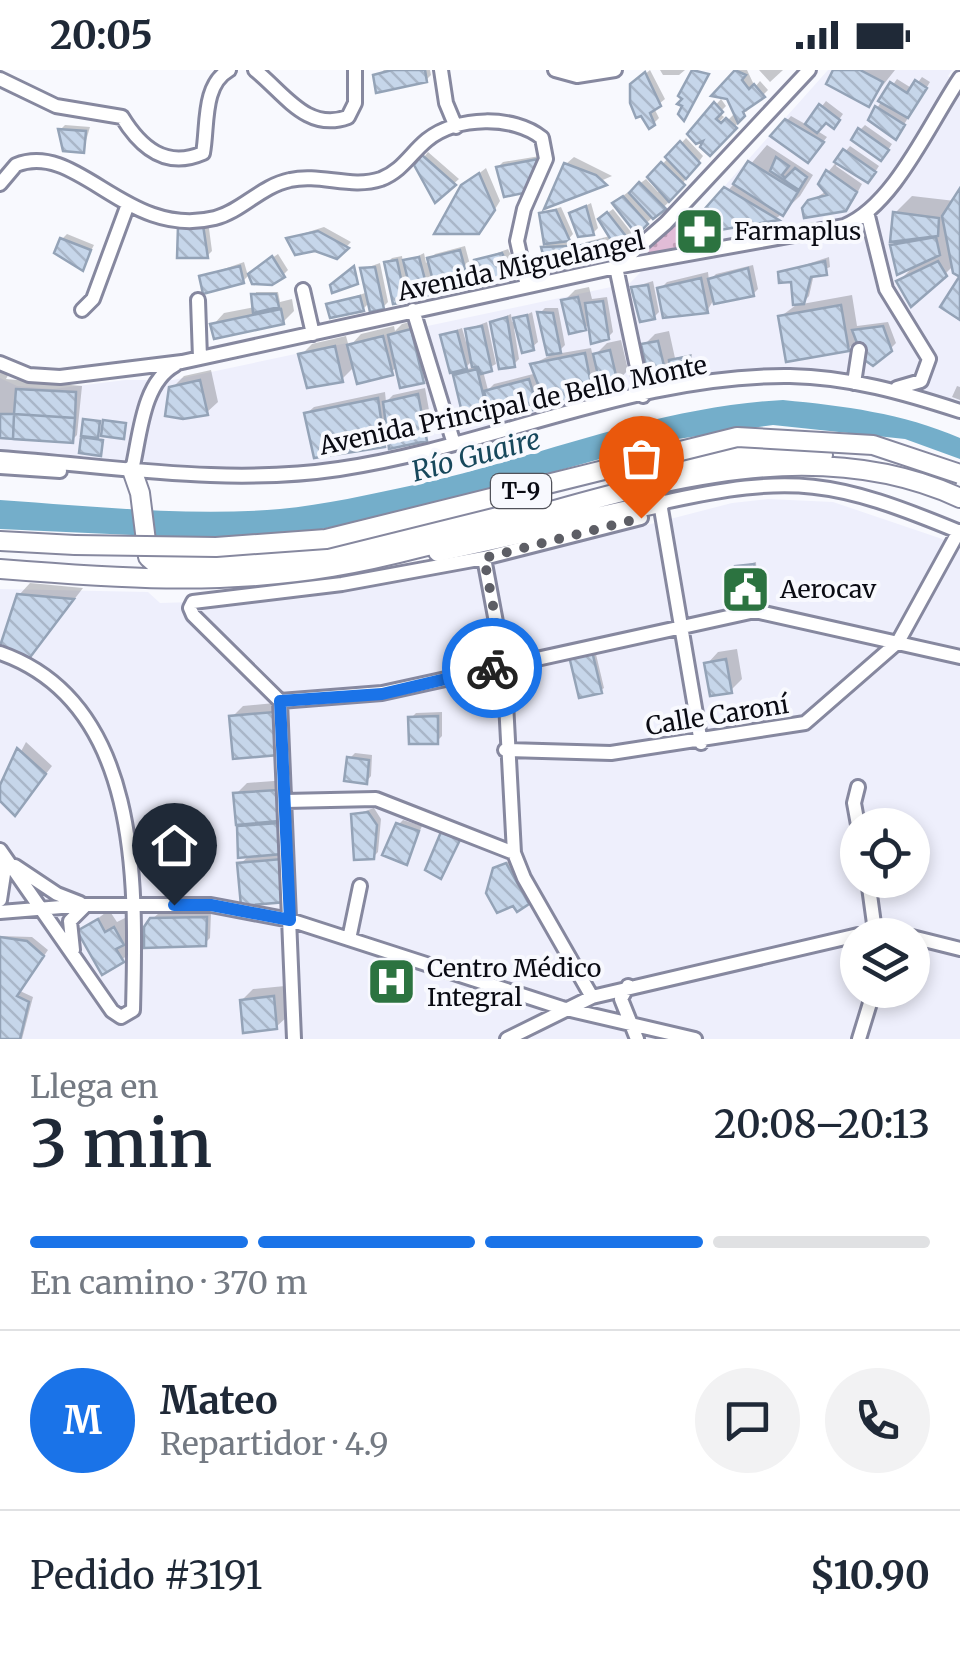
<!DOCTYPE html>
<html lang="es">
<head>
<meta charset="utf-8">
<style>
  :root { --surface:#fff; --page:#f2f2f3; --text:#1f2937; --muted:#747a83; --line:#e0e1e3; --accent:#1a73e8 }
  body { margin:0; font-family:Merriweather,serif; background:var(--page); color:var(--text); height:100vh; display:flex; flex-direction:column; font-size:38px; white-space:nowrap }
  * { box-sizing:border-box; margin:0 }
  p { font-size:32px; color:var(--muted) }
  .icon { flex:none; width:55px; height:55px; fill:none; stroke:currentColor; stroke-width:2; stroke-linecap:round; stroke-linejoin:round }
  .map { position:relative; height:969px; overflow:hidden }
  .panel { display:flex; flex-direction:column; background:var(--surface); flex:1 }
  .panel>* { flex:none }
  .tools { position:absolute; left:840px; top:738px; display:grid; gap:20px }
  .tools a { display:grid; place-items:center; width:90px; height:90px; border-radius:50%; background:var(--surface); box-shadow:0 5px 15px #0003; font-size:50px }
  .pin { position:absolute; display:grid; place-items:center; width:85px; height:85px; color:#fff; margin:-102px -42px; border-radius:50% 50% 50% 0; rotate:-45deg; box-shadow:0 0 10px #0007 }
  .pin .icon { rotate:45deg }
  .courier { position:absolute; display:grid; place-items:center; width:100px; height:100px; margin:-50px; border:8px solid #1a73e8; border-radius:50%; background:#fff; color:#222; box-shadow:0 2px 12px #0007 }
  .overview em { font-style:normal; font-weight:600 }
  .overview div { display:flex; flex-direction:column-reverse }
  .overview { display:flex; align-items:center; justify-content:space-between; height:170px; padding:0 30px }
  h1 { font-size:65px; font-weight:600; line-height:75px }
  .bar { display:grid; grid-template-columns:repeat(4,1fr); gap:15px 10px; align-content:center; height:120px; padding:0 30px }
  .bar i { height:12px; border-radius:8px; background:var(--line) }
  .bar .selected { background:var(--accent) }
  .bar p { grid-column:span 4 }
  .line { display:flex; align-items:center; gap:25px; padding:0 30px; border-top:2px solid var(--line) }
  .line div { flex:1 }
  .round { display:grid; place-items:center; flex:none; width:105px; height:105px; border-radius:52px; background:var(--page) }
  .status { display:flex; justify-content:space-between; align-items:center; height:70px; padding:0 50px; background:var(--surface); direction:ltr }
  .status svg { height:28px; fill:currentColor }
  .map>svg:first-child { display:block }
  .built { fill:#eeeffc; fill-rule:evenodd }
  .green { fill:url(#green-dots) }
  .water { fill:#74aeca }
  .shadow { fill:#0003; fill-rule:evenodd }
  .building { fill:url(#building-back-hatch); stroke:#94a3b7; stroke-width:2.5 }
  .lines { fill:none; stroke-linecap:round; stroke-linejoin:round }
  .minor-casing { stroke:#86889f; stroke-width:18 }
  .highway-casing { stroke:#86889f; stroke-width:22 }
  .minor { stroke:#fff; stroke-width:12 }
  .highway { stroke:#fff; stroke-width:18 }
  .highway-bridge-casing { stroke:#86889f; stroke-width:22; stroke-linecap:butt }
  .highway-bridge { stroke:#fff; stroke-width:18 }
  .done { stroke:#5d5e65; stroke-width:10; stroke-dasharray:0 18 }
  .route { stroke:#1a73e8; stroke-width:12 }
  .labels { text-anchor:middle; stroke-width:8; stroke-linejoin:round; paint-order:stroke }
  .shield { fill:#f8f9fe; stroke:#51525a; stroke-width:2.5 }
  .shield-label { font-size:22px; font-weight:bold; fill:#0a0b13 }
  .poi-label { font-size:25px; fill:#0a0b13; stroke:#f8f9fe; text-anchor:start }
  .street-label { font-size:25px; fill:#0a0b13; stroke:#f8f9fe }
  .water-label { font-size:28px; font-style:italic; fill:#17485c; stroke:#f8f9fe }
</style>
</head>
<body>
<div class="status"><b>20:05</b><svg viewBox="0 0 49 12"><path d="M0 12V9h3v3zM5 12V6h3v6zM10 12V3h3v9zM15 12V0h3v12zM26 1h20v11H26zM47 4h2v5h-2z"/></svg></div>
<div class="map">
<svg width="960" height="969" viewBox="0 0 960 969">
  <defs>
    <pattern id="green-dots" width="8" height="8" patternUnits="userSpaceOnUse" patternTransform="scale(2.5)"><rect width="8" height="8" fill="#e1bcd7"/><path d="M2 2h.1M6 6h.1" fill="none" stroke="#c0a0b8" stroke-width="1.8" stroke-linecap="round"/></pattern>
    <pattern id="building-back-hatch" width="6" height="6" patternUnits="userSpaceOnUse" patternTransform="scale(2.5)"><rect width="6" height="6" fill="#c6d6ea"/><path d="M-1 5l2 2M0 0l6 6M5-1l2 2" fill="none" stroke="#a9b6c8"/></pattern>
  </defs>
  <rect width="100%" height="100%" fill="#f8f9fe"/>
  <path class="built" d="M828,0H952L948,6L960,14V343L839,308L692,315L416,386L253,406L0,388V308L17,316L53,319L125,310H173L630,213L714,128Z
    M768,429L833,432L960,475V969H0V519L148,522L160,533L300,529L496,494L732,433ZM858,755H912V810H858ZM858,865H912V920H858Z"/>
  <path class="green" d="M677,146L704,174L635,189Z"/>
  <path class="water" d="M783,330C844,336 902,343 960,368V389L905,369L773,355L664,371L446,432L322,459L198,468L0,459V430C90,436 190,447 280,439C324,435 371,424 414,415C539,388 653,337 783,330Z"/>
  <path class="shadow" d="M384,0H430L431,5L426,10L376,6Z
    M650,0L665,29L654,38L659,48L654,53L638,10Z
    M660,0H685L679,5H663Z
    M739,0H747L755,17L760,11L768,20L746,42L738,32L716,24Z
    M759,0H783L770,12Z
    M836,0H895L868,34Z
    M922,7L930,12L900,61L877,38L897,9L913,19Z
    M721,29L726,36L719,43L724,47L716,55L719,59L733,45L740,51L710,83L709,67L690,64Z
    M826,31L843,44L838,51L826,49L816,60L827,67L813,85L773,66L791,46L807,55Z
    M65,55L90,57L83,81L61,59Z
    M865,55L892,74L886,83L860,60Z
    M686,68L703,86L669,132L638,161L620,128L646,109L658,122L661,119L651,107Z
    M767,75L813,105L800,126L778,147L703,164L696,158Z
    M850,76L879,96L873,105L838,92L836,96L862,114L853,131L845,138L810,131L827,121L828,102Z
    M428,82L459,109L436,129L417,96Z
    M540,86L523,121L498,97L503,92Z
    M574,87L612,106L548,134L566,94Z
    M486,98L500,131L486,154L463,116Z
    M960,123V204L954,195L945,204L899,211L917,193L893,176L900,169L895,143L912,126L955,131Z
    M591,133L598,158L593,163L572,143Z
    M561,137L573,164L565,173L576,172L578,180L586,172L610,166L613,179L609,183L583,185L575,193L544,178L551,170L542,143Z
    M613,139L635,167L630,172L606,144Z
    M208,151L212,181L207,186L181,157Z
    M324,157L351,172L337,186L289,168Z
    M67,164L94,175L82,198L62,169Z
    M465,176L473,206L468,211L436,214L427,223L413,220L404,229L387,193L392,188L402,186L403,194L424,183L426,193L435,184Z
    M508,179L518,200L479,211L476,191Z
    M278,184L288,200L283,205L256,199Z
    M829,187L830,197L814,204L809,226L802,234L852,225L857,256L888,252L896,273L890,279L858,269L848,279L780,247L796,235L793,209L780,203Z
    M244,192L248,206L243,211L201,207Z
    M380,193L388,232L383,237L370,232L363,239L329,235L368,222L363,199Z
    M753,195L758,219L753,224L713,231L707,241L660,219L667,212L708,202L709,211L716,204Z
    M653,211L659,242L654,247L634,217Z
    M589,217L592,229L607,227L613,262L608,267L590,253L585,258L564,231L575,220Z
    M256,222H278L280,232L292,229L294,241L283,252L213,255L224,243L255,237Z
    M545,238H558L565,275L556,284L591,278L593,287L607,273L621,270L628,300L617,312L602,311L591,322L546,327L537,336L488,347L456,306L464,298L443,265L462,258L466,272L470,271L468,259L487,252L496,294L483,301L488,320L494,314L537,303L533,294L549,286L540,243ZM474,289L475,297L463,300Z
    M532,242L538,272L532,277L514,258L519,289L514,294L492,252L511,244L512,252Z
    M422,249L434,299L423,310L398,296L391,302L355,296L342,309L301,285L312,274L346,266L349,277L361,264L394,256L395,261L402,254Z
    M669,261L675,288L692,284L688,300L672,295L665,302L644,275L655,264Z
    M0,291L12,298L6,309L82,316L77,365L72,370L0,365Z
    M211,300L218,332L206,343L172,318L184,306Z
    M957,316L960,317V330L952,327Z
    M425,318L433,362L425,369L390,368L384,375L306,344L314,337L385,322L386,332L393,325Z
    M756,492L758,518L756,521L737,497Z
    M30,513L83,518L39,575L19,525Z
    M737,579L742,609L730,621L707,594L718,582Z
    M595,580L604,618L601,620L572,587Z
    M285,632L288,671L277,683L232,647L243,636Z
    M442,642V666L437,671L411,648L416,643Z
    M26,672L52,696L22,735L0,728V721Z
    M355,683L372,685L371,706L366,712L350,688Z
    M287,710L292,771L283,780L293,779L296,818L285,830L240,794L250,785L240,786L236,724L247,713Z
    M374,738L381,749L378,782L373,787L354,745Z
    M403,750L422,756L406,792L398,755Z
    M511,790L533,827L528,832L495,799Z
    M109,840L117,852L125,848L134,861L127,868L133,879L122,890L80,862Z
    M211,843L210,868L205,873L152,849L158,844Z
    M0,866L32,867L48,880L20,921L33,927L22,969H0Z
    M285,916L288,946L276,957L242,930L253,919Z"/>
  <path class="building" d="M392,0H425L427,12L376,23L373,5Z
    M692,0L709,4L684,51L678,44L682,36L677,34L682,29L678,26Z
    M735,0L746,5L742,10L749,19L754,14L765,27L743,42L745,46L738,53L727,29L711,26Z
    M833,0H860L883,12L869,37L826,14Z
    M645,2L661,36L650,43L655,55L649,59L641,46L636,48L630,33V14Z
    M915,10L927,18L908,48L878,31L890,12L907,23Z
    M714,32L723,42L716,49L721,53L726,48L737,58L710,86L700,77L703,71L696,74L687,64Z
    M819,34L840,50L834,59L826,53L817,63L805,54Z
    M875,36L905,55L896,70L868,50Z
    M785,49L824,72L808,93L770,66Z
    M858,58L889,80L881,91L851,70Z
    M58,59L86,61L84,83L63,81Z
    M680,71L700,93L686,109L665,87Z
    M843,79L876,102L868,113L834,92Z
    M422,85L456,115L435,133L414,95Z
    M776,87L789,96L782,105L785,108L795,98L807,107L799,120L770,101Z
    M538,89L524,123L504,127L496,97Z
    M748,91L798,122L783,146L733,114Z
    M661,92L685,115L669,132L647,107Z
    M564,93L596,105L607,115L544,139Z
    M826,100L857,122L846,141L804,148L802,138L808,130L827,125L818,114Z
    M479,103L495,140L479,164H434L461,115Z
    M639,112L666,139L653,149L629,123Z
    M724,117L779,150L696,164L693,152Z
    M960,118V207L953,203L942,146Z
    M623,126L648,154L637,165L612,133Z
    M586,136L594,165L578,167L569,143Z
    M556,140L570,171L544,174L539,143Z
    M607,142L632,174L619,183L598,149Z
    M893,142L939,148L938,166L890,172Z
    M203,155L208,188H177L178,156Z
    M318,161L349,178L337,189L315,181L295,185L286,168Z
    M936,167L940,185L897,205L890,175Z
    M60,168L91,180L83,201L54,183Z
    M603,170L610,186L583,194L578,176Z
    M571,176L576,195L547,201L541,177Z
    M460,180L469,214L436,222L427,188Z
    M502,183L514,207L477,214L474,190Z
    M272,186L285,207L272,215L252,214L248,204Z
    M419,187L429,225L413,230L403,190Z
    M397,190L406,232L393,234L384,192Z
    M825,191L827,205L811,207L804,234L793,235L791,212L779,213L778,202Z
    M938,191L947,206L911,237L896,211Z
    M240,196L244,213L203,224L199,206Z
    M354,196L358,214L332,223L330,215Z
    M375,197L384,239L370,242L360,198Z
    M748,198L754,226L714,234L708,209Z
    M959,207H960V250L940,237Z
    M701,208L708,243L663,248L657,218Z
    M648,215L655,249L640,252L631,217Z
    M251,224H276L279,237L253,243Z
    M360,226L364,241L330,248L326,234Z
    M578,227L586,260L569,264L561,230Z
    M603,231L609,269L591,274L585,233Z
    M841,235L849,281L786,292L778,246Z
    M281,239L284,254L214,269L210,254Z
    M537,242L553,243L561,283L547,285Z
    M527,245L534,280L522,283L513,248Z
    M507,247L515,297L499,299L490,252Z
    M482,256L492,301L481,304L478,297H472L465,259Z
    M883,256L892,281L873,296L863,289L852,260Z
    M411,259L424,313L400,318L388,265Z
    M457,261L467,299L450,303L440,265Z
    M383,266L393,305L357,314L347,275Z
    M658,271L666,304L649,308L641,274Z
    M335,276L343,312L307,318L298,284Z
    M610,280L618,314L601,318L593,284Z
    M585,283L593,324L546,335L530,294Z
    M690,286V302L671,305L669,290Z
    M477,299L489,349L465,355L453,305Z
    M529,309L538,339L491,348L484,321Z
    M200,310L208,345L183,349L165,346L169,317Z
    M16,319L76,322L75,348L14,344Z
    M418,324L427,371L389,379L383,332Z
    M378,328L385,377L314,388L304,343Z
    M0,344H14L13,369L0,368Z
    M14,344L75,348L73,373L13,369Z
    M83,349L100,351L98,368L81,366Z
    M103,350L126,353L124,369L101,366Z
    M81,367L103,370L101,386L79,383Z
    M754,494L757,523L737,525L735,496Z
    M17,524L74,529L28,590L0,576Z
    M592,581L602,623L579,628L569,586Z
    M726,589L732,623L710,626L704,593Z
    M274,642L278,685L233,689L229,646Z
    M438,646V674H409L408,647Z
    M17,678L46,704L15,746L0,731V715Z
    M347,687L369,690L367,714L344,711Z
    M277,720L279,751L236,755L233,723Z
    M368,742L377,755L374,789L354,790L351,744Z
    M279,753L282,784L238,788L237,756Z
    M396,753L419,761L407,795L382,785Z
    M441,762L460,770L441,809L425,800Z
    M282,789L286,832L241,836L237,793Z
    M506,793L529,834L517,842L513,836L497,843L486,823L493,798Z
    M207,847L206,876L144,878V857L150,848Z
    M98,849L105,862L114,857L124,875L116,879L124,892L102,905L77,861Z
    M0,867L27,871L44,886L17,926L29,932L20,969H0Z
    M274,926L277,959L243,963L240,930Z"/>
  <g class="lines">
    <defs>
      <path id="minor" d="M255,0C285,24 307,62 348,47L355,33V0
        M441,0L446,33L456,57
        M555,0L577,6L615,0
        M0,9L56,36L122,47C141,78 166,99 203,83C208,57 202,15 229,0
        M0,114L16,95C78,70 126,170 215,148C242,141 261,116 290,110C320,103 351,119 381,109C402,101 411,83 427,70C457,46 514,45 542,68L546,89L524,139L517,171L527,216
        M868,146L886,219L929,289L921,311L897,318
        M618,195L666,153L809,0
        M616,197L643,326
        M303,220L313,264
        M198,230L200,288
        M82,240L93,229L127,137
        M413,240L454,374
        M0,293L29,305L60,307L182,292L616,197L844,156C894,136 929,54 960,8
        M854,313L859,280
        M0,388C113,396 225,416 339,399C489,377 637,304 790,306C849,307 905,323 960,341
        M0,397L60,401
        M132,400C140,367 142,313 175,295
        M484,488L504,595L514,783L524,808L592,927
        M0,583C143,633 136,817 133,940L121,947L112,941L0,780
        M280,631L382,623L755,541L960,587
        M701,673L660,433C794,403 834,410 960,462
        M505,680L611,683L805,653L898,572L959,461
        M858,717L854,733L858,755
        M285,731L376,729L514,783
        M15,796L57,824L80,833
        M868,810L875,861
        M0,830L6,791
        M0,842L86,835H211L290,850L562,938L695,969
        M871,862L902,865
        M912,867L960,879
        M349,869L360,816
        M73,880L70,851L84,837
        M628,916L621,929L637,969
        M294,969L280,631L193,545L190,538L193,532L342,514L484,488L641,448
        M507,969L592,927L858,865
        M859,969L874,920"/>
      <path id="highway" d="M132,400L140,423L148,487L156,494L309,488L529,436
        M671,400L752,384L823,385
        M0,471L75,475
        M438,482L660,433
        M0,499C113,508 220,516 332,497C532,464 762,337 960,428"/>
    </defs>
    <use href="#minor" class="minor-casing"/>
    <use href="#highway" class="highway-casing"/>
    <use href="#minor" class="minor"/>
    <use href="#highway" class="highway"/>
    <defs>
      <path id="highway-bridge" d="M75,475L216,477L326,469L737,367L873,375L960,404"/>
    </defs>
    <use href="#highway-bridge" class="highway-bridge-casing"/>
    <use href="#highway-bridge" class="highway-bridge"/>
  </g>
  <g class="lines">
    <path class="done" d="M492,598L504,594L484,488L641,448"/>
    <path class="route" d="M174,835H211L290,850L280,631L382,624L492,598"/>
  </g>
  <defs>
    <symbol id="pharmacy-square" viewBox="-11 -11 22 22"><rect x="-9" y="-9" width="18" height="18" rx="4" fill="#2c7340" stroke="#f8f9fe"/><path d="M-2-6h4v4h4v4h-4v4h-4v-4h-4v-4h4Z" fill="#fff"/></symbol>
    <symbol id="civic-square" viewBox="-11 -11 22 22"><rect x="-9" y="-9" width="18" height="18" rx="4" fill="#2c7340" stroke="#f8f9fe"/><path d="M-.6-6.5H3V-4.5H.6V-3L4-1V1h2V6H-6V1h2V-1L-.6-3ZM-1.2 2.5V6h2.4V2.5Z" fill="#fff"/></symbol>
    <symbol id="hospital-square" viewBox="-11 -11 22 22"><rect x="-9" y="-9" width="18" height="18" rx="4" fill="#2c7340" stroke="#f8f9fe"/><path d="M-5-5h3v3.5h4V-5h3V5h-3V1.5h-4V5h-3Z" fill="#fff"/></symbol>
  </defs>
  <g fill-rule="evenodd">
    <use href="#pharmacy-square" x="672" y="134" width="55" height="55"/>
    <use href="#civic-square" x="718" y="492" width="55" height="55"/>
    <use href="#hospital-square" x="364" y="884" width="55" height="55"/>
  </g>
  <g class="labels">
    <rect class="shield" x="491" y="404" width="60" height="34" rx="8"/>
    <g class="shield-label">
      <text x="521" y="429">T-9</text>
    </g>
    <g class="poi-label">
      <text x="734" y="170">Farmaplus</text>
      <text x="780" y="528">Aerocav</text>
      <text x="427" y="907">Centro Médico<tspan x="427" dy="29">Integral</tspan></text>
    </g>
    <g class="street-label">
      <text transform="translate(521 196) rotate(-12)" y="9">Avenida Miguelangel</text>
      <text transform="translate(513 335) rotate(-12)" y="9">Avenida Principal de Bello Monte</text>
      <text transform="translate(717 645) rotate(-9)" y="9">Calle Caroní</text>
    </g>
    <g class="water-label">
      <text transform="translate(476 385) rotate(-15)" y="10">Río Guaire</text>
    </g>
  </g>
</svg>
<div class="tools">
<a><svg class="icon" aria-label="locate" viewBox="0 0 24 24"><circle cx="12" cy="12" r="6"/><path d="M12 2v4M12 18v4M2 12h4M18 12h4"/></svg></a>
<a><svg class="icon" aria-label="layers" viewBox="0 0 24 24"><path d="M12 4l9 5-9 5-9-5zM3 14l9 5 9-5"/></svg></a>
</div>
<div class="pin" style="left:641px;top:448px;background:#ea580c"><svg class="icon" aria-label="bag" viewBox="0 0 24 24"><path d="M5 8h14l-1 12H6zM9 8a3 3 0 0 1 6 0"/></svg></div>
<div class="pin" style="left:174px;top:835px;background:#1f2937"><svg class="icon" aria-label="home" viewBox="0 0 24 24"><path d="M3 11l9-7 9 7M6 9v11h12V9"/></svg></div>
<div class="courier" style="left:492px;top:598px"><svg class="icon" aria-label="bike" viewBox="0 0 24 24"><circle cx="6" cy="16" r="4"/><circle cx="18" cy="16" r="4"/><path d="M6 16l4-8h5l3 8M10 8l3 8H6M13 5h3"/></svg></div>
</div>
<section class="panel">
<div class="overview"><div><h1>3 min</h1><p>Llega en</p></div><em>20:08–20:13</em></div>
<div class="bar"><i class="selected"></i><i class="selected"></i><i class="selected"></i><i></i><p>En camino · 370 m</p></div>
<div class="line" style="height:180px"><b class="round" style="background:var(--accent);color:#fff">M</b><div><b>Mateo</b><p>Repartidor · 4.9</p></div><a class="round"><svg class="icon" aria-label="chat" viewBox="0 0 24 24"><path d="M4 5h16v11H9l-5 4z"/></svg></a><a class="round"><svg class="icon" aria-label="phone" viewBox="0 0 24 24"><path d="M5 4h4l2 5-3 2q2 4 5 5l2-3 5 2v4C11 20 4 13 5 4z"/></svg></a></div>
<div class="line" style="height:130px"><div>Pedido #3191</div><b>$10.90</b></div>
</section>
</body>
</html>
